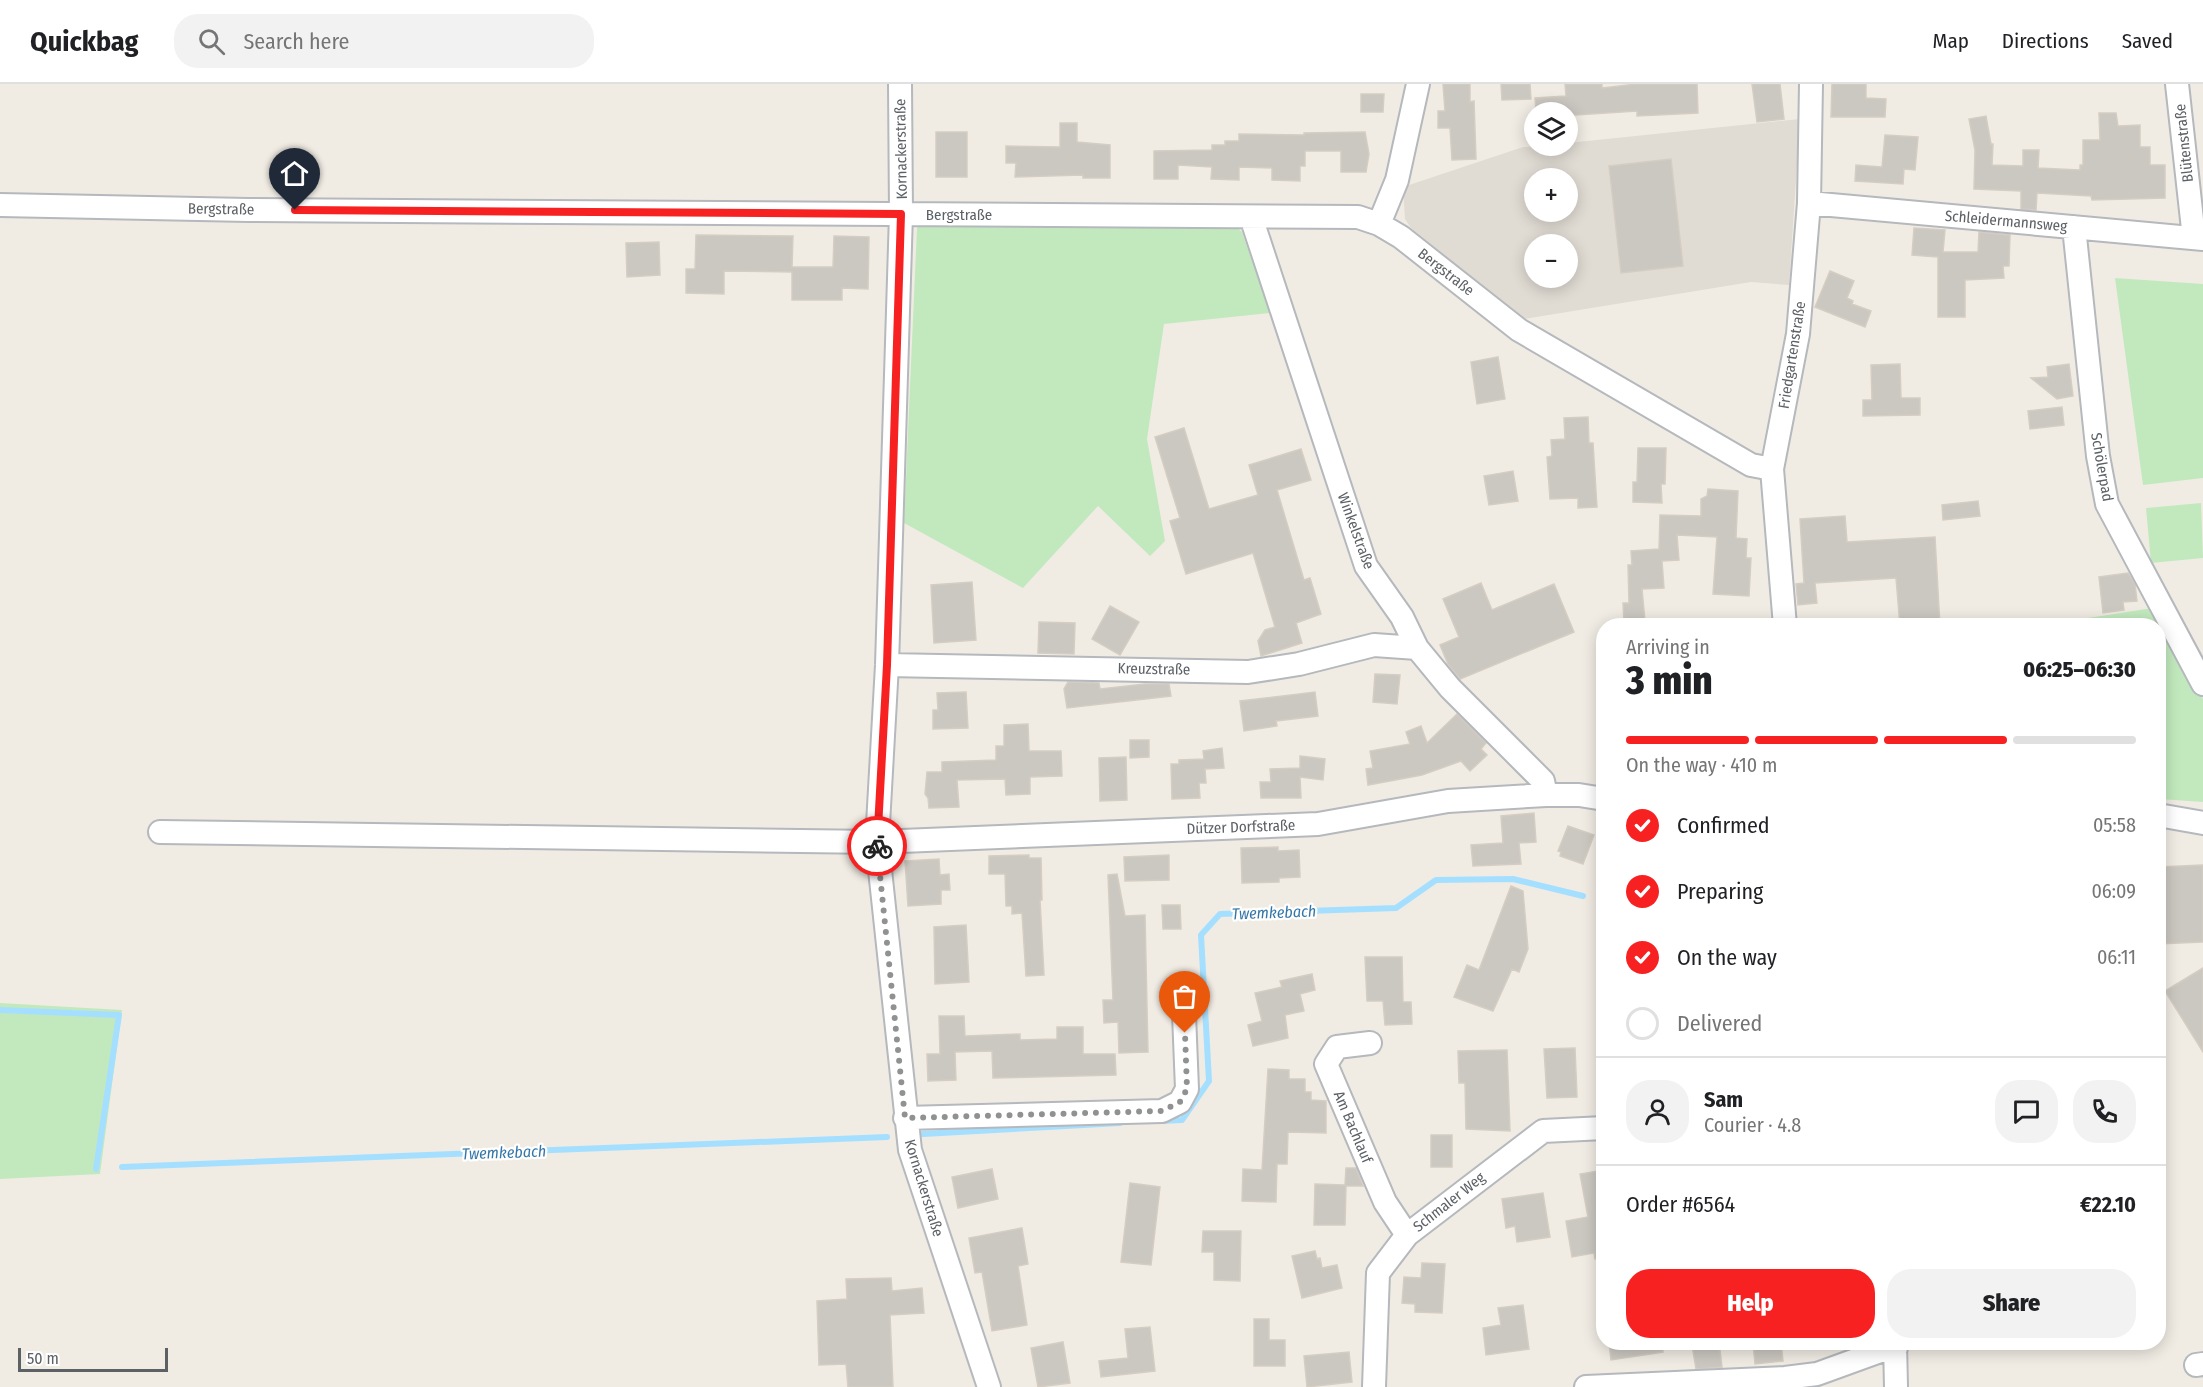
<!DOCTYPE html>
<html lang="en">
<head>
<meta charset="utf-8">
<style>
  :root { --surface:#fff; --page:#f2f2f2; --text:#202124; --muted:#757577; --line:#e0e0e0; --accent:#f82122 }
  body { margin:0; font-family:"Fira Sans Condensed",sans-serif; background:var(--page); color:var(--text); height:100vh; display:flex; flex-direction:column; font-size:22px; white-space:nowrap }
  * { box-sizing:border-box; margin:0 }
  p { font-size:20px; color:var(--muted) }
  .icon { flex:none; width:33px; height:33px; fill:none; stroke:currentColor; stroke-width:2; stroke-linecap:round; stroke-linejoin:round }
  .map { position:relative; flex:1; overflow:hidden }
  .side { position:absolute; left:1596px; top:534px; width:570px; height:732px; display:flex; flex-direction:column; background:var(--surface); border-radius:24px; box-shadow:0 3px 15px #0003 }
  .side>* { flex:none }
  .buttons { position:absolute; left:1524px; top:18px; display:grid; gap:12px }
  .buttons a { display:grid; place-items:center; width:54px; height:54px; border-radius:50%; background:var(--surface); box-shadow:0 3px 15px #0003; font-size:30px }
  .scale { position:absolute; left:18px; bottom:15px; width:150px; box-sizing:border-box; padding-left:6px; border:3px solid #5c6166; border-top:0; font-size:16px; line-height:21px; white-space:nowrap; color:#5c6166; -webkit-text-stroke:4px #fff; paint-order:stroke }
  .pin { position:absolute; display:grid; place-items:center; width:51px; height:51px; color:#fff; margin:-62px -26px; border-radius:50% 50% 50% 0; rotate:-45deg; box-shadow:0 0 6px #0007 }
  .pin .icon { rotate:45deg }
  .courier { position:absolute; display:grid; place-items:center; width:60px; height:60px; margin:-30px; border:4px solid #f82122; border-radius:50%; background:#fff; color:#222; box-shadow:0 2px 8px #0007 }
  .summary em { font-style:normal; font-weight:800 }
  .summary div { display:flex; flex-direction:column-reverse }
  .summary { display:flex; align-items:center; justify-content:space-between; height:102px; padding:0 30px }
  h1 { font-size:39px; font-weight:800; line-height:45px }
  .bar { display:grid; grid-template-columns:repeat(4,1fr); gap:9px 6px; align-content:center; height:72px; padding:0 30px }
  .bar i { height:8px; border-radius:4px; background:var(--line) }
  .bar .current { background:var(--accent) }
  .bar p { grid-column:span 4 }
  .line { display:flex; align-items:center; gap:15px; padding:0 30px; border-top:2px solid var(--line) }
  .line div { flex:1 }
  .round { display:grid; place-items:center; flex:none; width:63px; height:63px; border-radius:24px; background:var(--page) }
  ol { padding:0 30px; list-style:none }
  li { display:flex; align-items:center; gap:18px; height:66px }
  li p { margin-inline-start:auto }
  li .icon { padding:6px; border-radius:50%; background:var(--accent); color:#fff; stroke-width:4 }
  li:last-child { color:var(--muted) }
  li i { width:33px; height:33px; border:3px solid var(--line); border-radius:50% }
  .button { display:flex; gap:12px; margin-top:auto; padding:12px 30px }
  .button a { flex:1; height:69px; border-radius:24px; background:var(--accent); color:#fff; font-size:24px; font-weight:800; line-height:69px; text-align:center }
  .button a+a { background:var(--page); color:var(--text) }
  header { display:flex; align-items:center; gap:36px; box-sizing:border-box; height:84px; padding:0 30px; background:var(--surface); border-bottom:2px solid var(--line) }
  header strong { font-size:28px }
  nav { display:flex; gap:33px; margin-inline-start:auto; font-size:21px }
  .search { width:420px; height:54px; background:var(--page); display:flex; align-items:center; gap:15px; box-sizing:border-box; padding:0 21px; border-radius:24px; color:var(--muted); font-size:22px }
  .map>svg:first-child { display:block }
  .education { fill:#e0dbd3; fill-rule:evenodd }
  .green { fill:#c2e9be }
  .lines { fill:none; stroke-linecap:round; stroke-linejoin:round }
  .stream { stroke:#a5dfff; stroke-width:6 }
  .building { fill:#cbc7c1; stroke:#d5cdc2; stroke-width:1.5 }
  .street-casing { stroke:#b5b8bc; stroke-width:26 }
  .street { stroke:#fff; stroke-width:22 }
  .done { stroke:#909292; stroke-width:6; stroke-dasharray:0 10.8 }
  .route { stroke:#f82122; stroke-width:8 }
  .labels { text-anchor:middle; stroke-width:4.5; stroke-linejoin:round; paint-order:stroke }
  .street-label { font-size:15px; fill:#5c6166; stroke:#fff }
  .water-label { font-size:16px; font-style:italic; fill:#3376a8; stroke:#fff }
</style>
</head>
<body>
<header>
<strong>Quickbag</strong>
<div class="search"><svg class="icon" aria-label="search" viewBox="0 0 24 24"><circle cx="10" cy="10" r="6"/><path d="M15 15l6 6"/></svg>Search here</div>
<nav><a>Map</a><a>Directions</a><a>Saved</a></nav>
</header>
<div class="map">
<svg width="2203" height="1303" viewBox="0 0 2203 1303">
  <rect width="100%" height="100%" fill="#f0ece4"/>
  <path class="education" d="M1800,35L1789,201L1751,198L1524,235L1411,144L1405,135L1403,103L1523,63L1568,62V59ZM1534,94H1568V128H1534ZM1534,160H1568V194H1534Z"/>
  <path class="green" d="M923,138L1233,140L1242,148L1270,229L1164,240L1147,355L1165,457L1150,472L1098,422L1023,504L904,439L917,144Z
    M2115,194L2203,200V394L2143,401Z
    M2201,419L2203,474L2151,479L2146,424Z
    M2159,523L2203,615V718L2159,715L2158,542H2036Z
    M0,919L122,926L100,1090L0,1095Z"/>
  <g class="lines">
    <path class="stream" d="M0,926L119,931L96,1085
      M1160,1037L1182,1036L1209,997L1201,851L1220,830L1396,824L1436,796L1513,795L1583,812
      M923,1050L1120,1039
      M122,1083L887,1053"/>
  </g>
  <path class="building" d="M1443,0H1470V18L1474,17L1476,75L1452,76L1450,44H1438V27H1445Z
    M1501,0H1530L1531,15L1502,16Z
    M1565,0H1602V4L1636,0H1697L1698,29L1637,32V27L1576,31L1536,28L1535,14L1566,12Z
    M1752,0H1780L1784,35L1757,38Z
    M1832,0H1866V14L1886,15L1885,33H1831Z
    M1361,10H1384L1383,28H1361Z
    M2099,29H2116L2118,42L2140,41V63H2150V81H2165V114L2092,116L2091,112L2037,109L2036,126L2021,125V107L1974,105L1975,66L1969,35L1986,32L1991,60H1993L1992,81L2023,82V66H2039L2038,84L2080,86V81H2083V56H2100Z
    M1060,39H1077V58L1110,61V94H1083V91L1015,93L1016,79H1006V62L1060,63Z
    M936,48H967V93H936Z
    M1365,48L1369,70L1366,88H1341V67H1305V82H1300V97L1272,96V84L1239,83V96L1211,95L1212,83L1178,81V95H1154V67L1212,66V61H1225V57H1239V50L1304,51V49Z
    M1885,51L1918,53L1915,86L1904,85L1903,100L1855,97L1856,81L1882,83Z
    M1671,75L1683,182L1621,189L1609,82Z
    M1914,144L1945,146L1943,168H1978L1979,148L2010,151L2009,182H2003L2004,194L1965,196V233H1938V173L1912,171Z
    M696,151L793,152L792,183H833L834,152L869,153L868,205L842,204V216H792V188L724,187V210L686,209V185H695Z
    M659,158L660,191L627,193L626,159Z
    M1830,187L1854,197L1847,214L1853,217L1852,220L1871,227L1865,243L1815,223Z
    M1498,273L1505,315L1477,320L1471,278Z
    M1900,280L1901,314H1920V331L1863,332V316H1872L1871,281Z
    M2069,280L2073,312L2057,315L2031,294L2048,293L2047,283Z
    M2062,323L2064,341L2030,345L2028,327Z
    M1588,333L1589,359H1593L1597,423L1578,424V414L1550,415L1547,373L1552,372L1551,356L1565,355L1564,334Z
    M1184,344L1209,425L1258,411L1249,381L1301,365L1311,396L1277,406L1304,496L1310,494L1321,530L1296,539L1302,559L1261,572L1258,557L1265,546L1275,543L1253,469L1186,490L1170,437L1180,434L1155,353Z
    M1638,364H1666L1665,400H1661L1662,419L1633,418V398H1637Z
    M1513,387L1518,417L1489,421L1484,392Z
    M1708,405L1738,407L1736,454L1747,455L1746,474H1751L1749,512L1713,510L1717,453L1677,451L1679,476L1662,477L1664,504L1642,505L1645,537L1624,539L1623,519H1629L1628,481H1632L1631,467L1659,465L1660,431L1701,432V415L1707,412Z
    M1978,417L1980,432L1943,436L1942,421Z
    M1845,432L1847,458L1935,453L1940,542H1900L1896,494L1815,499L1817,519L1798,521L1796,500L1804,499L1800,435Z
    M2128,489L2135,500L2137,517L2123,518L2124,526L2103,529L2099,493Z
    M972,498L976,556L934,559L931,501Z
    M1481,499L1492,526L1554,500L1574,548L1460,595L1448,580L1440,561L1459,553L1443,515Z
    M1110,522L1139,538L1120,571L1092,555Z
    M1039,538L1075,539L1074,570L1038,569Z
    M1375,590L1400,591L1397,620L1373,618Z
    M1068,598L1099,599L1100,605L1145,600H1169L1171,612L1067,624L1064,605Z
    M966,608L968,644L933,645V626H938L937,609Z
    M1315,608L1318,632L1276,637L1277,642L1244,647L1240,617Z
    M1457,630L1486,659L1481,665L1487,671L1470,687L1461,677L1422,691L1368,701L1366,685L1373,684L1370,667L1410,660L1406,648L1421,642L1427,659Z
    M1028,640L1029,667H1061L1062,692L1030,693V710L1006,711L1005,695L957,696L959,723L929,724L928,714L925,710L927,688H942V678L996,676V662H1004V641Z
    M1130,656H1149V673L1130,674Z
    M1222,664L1224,684L1205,685L1206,699H1199L1200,714L1172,715L1171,680H1179V676L1204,675L1203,667Z
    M1300,672L1325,675L1323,696L1300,693L1301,714H1261L1260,698H1271L1270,685L1300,684Z
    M1126,673L1127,716L1100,717L1099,674Z
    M1534,729L1536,758L1519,759L1521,780L1473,782L1471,761L1503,759L1501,732Z
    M1568,742L1594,751L1583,780L1560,772L1561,768L1558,767Z
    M1278,763V767L1299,766L1300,793L1279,794V798L1242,799L1241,764Z
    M1029,771V774H1041L1042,816H1040L1044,891L1026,892L1022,829L1012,830V822H1006L1005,790H989V772Z
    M1169,771V796L1125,797L1124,773Z
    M939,775L940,791L949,790L950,806H941V820L908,822L905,777Z
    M2203,781V858L2158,860V783Z
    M1117,790L1125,832L1145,831L1148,968L1119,969L1118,938L1104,939L1103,916H1113L1108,791Z
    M1511,802L1523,807L1528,865L1519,888L1512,885L1493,927L1454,913L1467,881L1479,886Z
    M1162,821H1180L1181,845H1163Z
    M966,841L969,898L935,900L934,843Z
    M1365,873H1402L1403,918H1411L1412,940L1385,941L1383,917H1367Z
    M2203,884V968L2165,907Z
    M1312,890L1315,906L1300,910L1304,927L1285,931L1288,954L1253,962L1248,941L1262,937L1255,909L1282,903L1280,897Z
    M939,932H964L965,952L1020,950V956L1057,955V943H1083V970H1115L1116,991L993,994L992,967L955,968L956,996L928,997L927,970H940Z
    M1575,964L1577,1013L1547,1014L1544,965Z
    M1507,966L1510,1047L1466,1045L1465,999H1459L1458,967Z
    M1268,985L1289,986V995H1305V1008H1311V1016L1326,1017V1049L1288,1048L1287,1080H1277L1276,1118L1242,1117L1243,1085L1262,1086Z
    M1431,1051H1452V1083H1431Z
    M1346,1084H1356L1363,1102H1346L1345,1141H1314L1315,1100L1345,1101Z
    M992,1085L998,1115L958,1124L952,1093Z
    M1604,1086V1174L1595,1175L1594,1169L1572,1173L1566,1137L1588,1133L1580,1090Z
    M1130,1099L1160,1103L1151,1181L1121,1178Z
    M1543,1109L1550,1153L1517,1158L1515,1142L1506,1144L1502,1115Z
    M1022,1144L1028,1180L1018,1182L1027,1241L992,1247L982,1188L975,1189L969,1154Z
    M1203,1147H1241L1240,1197L1214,1196V1168H1202Z
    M1315,1167L1317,1175L1320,1174L1322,1184L1337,1181L1342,1204L1302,1214L1292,1172Z
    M1422,1179L1445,1180L1442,1229L1415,1228V1220L1402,1219L1404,1193L1421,1194Z
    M891,1194L892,1207L922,1204L924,1229L890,1231L893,1303H848L846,1280L819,1281L817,1217L847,1215L846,1195Z
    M1523,1221L1529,1265L1486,1271L1483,1244L1501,1241L1498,1224Z
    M1254,1235H1269V1256H1285V1282H1254Z
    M1150,1243L1155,1287L1101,1293L1099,1277L1128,1274L1125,1245Z
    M1063,1258L1070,1299L1038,1303L1031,1264Z
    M1609,1258H1662L1663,1268L1611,1276Z
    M1708,1258H1719L1722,1283L1696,1285L1692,1261Z
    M1753,1258H1781L1783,1277L1755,1280Z
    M1349,1268L1352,1298L1307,1303L1304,1272Z"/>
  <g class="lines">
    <defs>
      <path id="street" d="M900,0L901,130L887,581L877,758L910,1066L989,1303
        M2177,0L2194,154
        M1809,119L2203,155
        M0,121L248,126L1358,133L1379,140L1401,153L1519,246L1751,381L1772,385
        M1251,133L1366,482L1402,533L1417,564L1450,604L1543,697L1546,711
        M1379,140L1397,96L1418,0
        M2074,143L2098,372L2107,420L2203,600
        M1785,542L1772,385L1798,250L1809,119L1811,0
        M887,581L1248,588L1299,580L1374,561L1417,564
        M2158,731L2203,739
        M160,748L877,758L1318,740L1448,717L1546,711H1579L1604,715
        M1370,959L1337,963L1326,980L1385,1118L1407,1151
        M905,1034L1162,1027L1180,1018L1187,1005L1184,930
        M1895,1258L1896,1303
        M2196,1281L2203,1280
        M1374,1303L1378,1189L1407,1151L1543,1047L1604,1044
        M1586,1303L1785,1294L1817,1290L1886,1265L1896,1264"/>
    </defs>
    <use href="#street" class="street-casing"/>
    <use href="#street" class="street"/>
  </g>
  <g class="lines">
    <path class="done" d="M877,762L905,1034L1162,1027L1180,1018L1187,1005L1185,949"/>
    <path class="route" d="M295,126L901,130L887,581L877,762"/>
  </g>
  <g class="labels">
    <g class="street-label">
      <text transform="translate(2184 59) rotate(-96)" y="5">Blütenstraße</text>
      <text transform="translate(901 65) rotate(-91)" y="5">Kornackerstraße</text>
      <text transform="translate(221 125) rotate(1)" y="5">Bergstraße</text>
      <text x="959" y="136">Bergstraße</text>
      <text transform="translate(2006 137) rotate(5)" y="5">Schleidermannsweg</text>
      <text transform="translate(1446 188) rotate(38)" y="5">Bergstraße</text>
      <text transform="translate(1792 271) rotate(-81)" y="5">Friedgartenstraße</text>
      <text transform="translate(2102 383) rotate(80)" y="5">Schölerpad</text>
      <text transform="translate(1356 447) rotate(70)" y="5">Winkelstraße</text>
      <text transform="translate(1154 585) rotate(1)" y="5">Kreuzstraße</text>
      <text transform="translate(1241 743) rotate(-2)" y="5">Dützer Dorfstraße</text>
      <text transform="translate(1353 1043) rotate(67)" y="5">Am Bachlauf</text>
      <text transform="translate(924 1104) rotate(73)" y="5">Kornackerstraße</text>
      <text transform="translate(1449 1118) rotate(-38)" y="5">Schmaler Weg</text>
    </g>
    <g class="water-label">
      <text transform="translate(1274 828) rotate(-2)" y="6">Twemkebach</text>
      <text transform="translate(504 1068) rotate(-2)" y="6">Twemkebach</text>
    </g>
  </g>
</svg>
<div class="buttons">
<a><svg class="icon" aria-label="layers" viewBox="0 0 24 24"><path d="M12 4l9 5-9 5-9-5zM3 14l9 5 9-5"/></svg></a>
<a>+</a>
<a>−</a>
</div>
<div class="scale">50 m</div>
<div class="pin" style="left:1185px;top:949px;background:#ea580c"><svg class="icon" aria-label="bag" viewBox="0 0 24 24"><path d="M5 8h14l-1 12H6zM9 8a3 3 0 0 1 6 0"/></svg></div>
<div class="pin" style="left:295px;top:126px;background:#1f2937"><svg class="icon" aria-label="home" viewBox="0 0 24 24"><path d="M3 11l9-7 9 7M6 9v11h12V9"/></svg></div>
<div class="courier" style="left:877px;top:762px"><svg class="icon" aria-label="bike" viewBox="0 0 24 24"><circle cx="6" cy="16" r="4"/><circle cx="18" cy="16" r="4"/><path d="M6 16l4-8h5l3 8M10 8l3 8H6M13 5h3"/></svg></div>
<section class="side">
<div class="summary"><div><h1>3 min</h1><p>Arriving in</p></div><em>06:25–06:30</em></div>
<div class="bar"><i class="current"></i><i class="current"></i><i class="current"></i><i></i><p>On the way · 410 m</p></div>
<ol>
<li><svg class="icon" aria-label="check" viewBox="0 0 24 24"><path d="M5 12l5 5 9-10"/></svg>Confirmed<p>05:58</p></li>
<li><svg class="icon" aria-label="check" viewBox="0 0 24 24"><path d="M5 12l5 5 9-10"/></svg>Preparing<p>06:09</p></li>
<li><svg class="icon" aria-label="check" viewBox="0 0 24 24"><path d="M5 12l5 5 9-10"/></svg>On the way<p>06:11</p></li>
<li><i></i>Delivered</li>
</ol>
<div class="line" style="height:108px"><a class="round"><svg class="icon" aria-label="person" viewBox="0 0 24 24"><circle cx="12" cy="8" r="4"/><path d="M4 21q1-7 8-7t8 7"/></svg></a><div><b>Sam</b><p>Courier · 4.8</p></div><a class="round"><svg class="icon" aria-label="chat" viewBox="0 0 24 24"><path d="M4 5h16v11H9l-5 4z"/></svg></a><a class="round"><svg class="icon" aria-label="phone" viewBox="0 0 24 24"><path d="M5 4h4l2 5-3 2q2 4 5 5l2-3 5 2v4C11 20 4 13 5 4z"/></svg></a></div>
<div class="line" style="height:78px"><div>Order #6564</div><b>€22.10</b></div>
<div class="button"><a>Help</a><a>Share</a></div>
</section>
</div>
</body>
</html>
